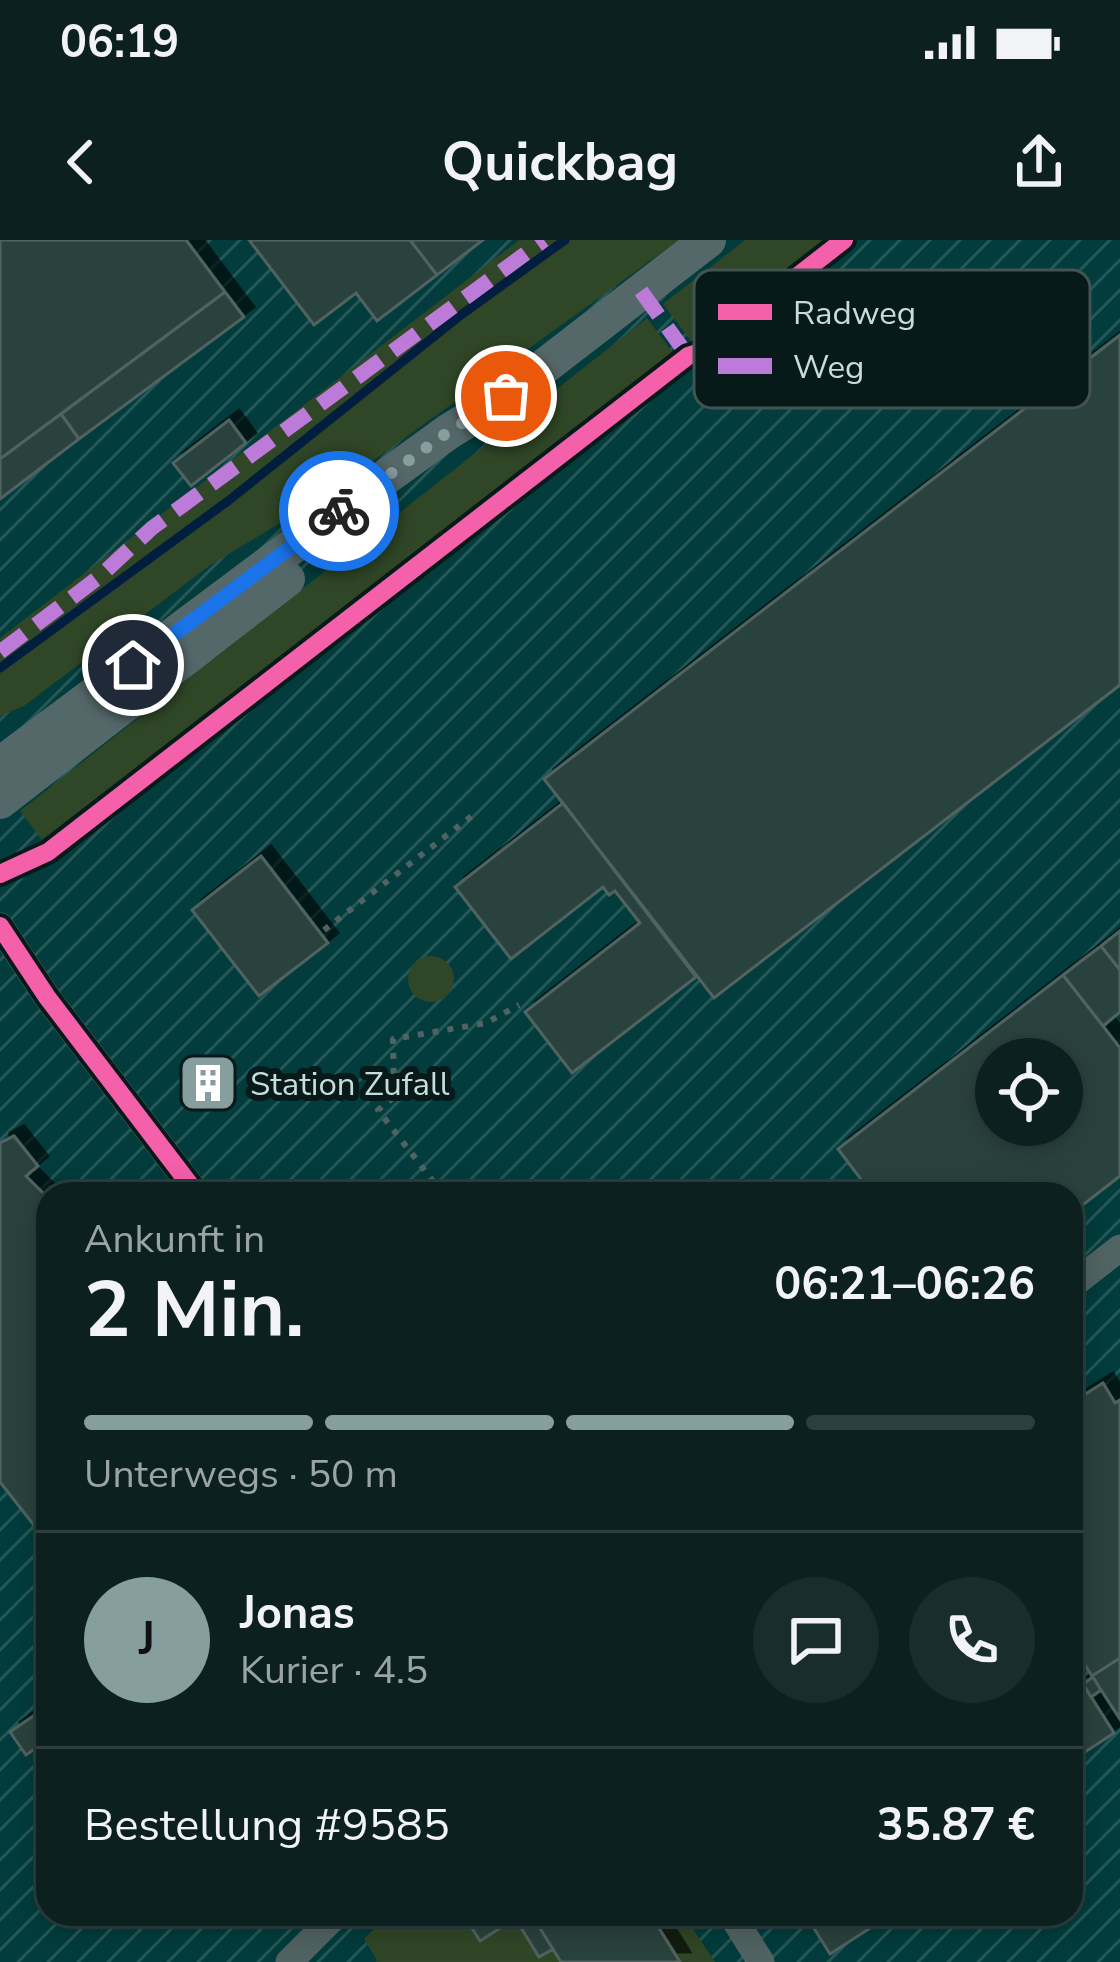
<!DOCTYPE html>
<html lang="de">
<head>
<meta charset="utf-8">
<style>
  :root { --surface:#0c2020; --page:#1a2d2d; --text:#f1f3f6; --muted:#9aa3a5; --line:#2c3e3e; --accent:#879e9e }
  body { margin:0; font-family:"Nunito Sans",sans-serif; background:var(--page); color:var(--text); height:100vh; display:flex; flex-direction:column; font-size:45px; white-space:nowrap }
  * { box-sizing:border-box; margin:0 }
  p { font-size:39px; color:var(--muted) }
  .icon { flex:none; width:66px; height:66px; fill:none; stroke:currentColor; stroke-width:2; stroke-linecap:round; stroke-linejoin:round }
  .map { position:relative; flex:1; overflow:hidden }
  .details { position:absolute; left:36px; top:942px; width:1047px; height:744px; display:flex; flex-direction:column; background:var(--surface); border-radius:36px; box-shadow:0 6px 30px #0003,0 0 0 3px var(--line) }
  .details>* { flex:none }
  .buttons { position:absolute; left:975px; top:798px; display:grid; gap:24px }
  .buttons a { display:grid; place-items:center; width:108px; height:108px; border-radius:50%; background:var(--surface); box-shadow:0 6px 30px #0003,0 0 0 3px var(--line); font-size:60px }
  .pin { position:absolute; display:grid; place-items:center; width:102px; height:102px; color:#fff; margin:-51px; border:6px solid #fff; border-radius:50%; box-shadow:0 3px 12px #0007 }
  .courier { position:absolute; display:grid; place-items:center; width:120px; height:120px; margin:-60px; border:9px solid #1a73e8; border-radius:50%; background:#fff; color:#222; box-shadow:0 3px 15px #0007 }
  .summary em { font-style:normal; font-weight:700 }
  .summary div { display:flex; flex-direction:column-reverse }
  .summary { display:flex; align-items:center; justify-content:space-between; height:204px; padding:0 48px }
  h1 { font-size:78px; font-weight:700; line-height:90px }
  .bar { display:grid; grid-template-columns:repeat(4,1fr); gap:18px 12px; align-content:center; height:144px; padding:0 48px }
  .bar i { height:15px; border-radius:9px; background:var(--line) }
  .bar .selected { background:var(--accent) }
  .bar p { grid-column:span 4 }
  .line { display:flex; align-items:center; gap:30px; padding:0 48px; border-top:3px solid var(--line) }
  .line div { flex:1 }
  .round { display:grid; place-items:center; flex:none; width:126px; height:126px; border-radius:63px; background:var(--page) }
  .status { display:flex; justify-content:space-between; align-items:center; height:84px; padding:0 60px; background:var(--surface); direction:ltr }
  .status svg { height:33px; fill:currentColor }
  header { display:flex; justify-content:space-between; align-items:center; height:156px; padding:0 48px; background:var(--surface); font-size:54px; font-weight:700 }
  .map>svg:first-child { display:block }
  .industrial { fill:url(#industrial-furrows); fill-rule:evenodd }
  .green { fill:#304727 }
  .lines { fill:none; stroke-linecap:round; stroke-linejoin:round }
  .stream { stroke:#021e3f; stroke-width:9 }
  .building { fill:#2a423e; stroke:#516360; stroke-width:3; fill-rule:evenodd; filter:url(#shadow) }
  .path { stroke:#516262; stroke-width:6; stroke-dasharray:6 9; stroke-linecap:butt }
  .street { stroke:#516363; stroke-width:27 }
  .secondary { stroke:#556869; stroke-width:36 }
  .quiet { stroke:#bd7bd9; stroke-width:15; stroke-dasharray:30 15; stroke-linecap:butt }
  .cycleway-casing { stroke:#071918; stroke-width:26 }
  .cycleway { stroke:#f560ab; stroke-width:18 }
  .done { stroke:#879e9e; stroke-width:12; stroke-dasharray:0 21.6 }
  .route { stroke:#1a73e8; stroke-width:15 }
  .labels { text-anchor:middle; stroke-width:12; stroke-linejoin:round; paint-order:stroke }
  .poi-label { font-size:33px; fill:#c7dddc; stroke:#071918; text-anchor:start }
  .key { fill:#071918; stroke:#415453; stroke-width:3 }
  .key-label { font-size:33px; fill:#c7dddc }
</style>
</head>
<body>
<div class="status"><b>06:19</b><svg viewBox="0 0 49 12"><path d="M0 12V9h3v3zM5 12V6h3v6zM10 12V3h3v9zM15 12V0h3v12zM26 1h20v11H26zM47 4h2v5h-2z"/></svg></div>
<header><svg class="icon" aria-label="back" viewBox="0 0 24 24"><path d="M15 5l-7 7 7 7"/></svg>Quickbag<svg class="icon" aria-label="share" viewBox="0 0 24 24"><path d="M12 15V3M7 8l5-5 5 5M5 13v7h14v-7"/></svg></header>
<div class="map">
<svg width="1120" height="1722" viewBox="0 0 1120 1722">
  <defs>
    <pattern id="industrial-furrows" width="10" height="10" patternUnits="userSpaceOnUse" patternTransform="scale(3)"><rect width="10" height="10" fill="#023c3c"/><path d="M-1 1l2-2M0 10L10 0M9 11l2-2" fill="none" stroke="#255858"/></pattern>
    <filter id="shadow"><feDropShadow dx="10" dy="-10" stdDeviation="0" flood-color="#0009"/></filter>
  </defs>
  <rect width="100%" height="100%" fill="#102a2a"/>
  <path class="industrial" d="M0,0H1120V1722H0ZM996,819H1062V885H996ZM48,954H1071V1674H48Z"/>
  <path class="green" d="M519,0H679L323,257L209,326L24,466L0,476V398Z
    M745,0H831L694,105L663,64Z
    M647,78L674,114L42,600L20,571Z
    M408 739a23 23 0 1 1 46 0a23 23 0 1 1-46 0Z
    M389,1674H683L715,1722H378L364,1699Z"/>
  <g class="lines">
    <path class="stream" d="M0,428L228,261L461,75L565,0"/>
  </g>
  <path class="building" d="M0,0H186L225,52L0,219Z
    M249,0H410L437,35L377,81L356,53L314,85Z
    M410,0H483L437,35Z
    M225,52L244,77L79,199L61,174Z
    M1120,95V445L714,758L544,539Z
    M61,174L79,199L0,259V219Z
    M229,180L246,203L191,246L173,223Z
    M563,563L696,737L572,833L525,772L640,683L615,651L609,655L603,647L511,719L455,647Z
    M261,616L328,703L259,756L192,670Z
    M1120,691V730L1101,706Z
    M1101,706L1120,730V772L1103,786L1063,735Z
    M1063,735L1120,808V936L1071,974V954H872L838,909ZM996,819H1062V885H996Z
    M14,896L38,926L26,936L48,958V1303L0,1242V903Z
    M1103,1143L1115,1163L1120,1160V1418L1092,1436L1071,1403V1163Z
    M1120,1418V1479L1092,1436Z
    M1093,1437L1101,1450L1091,1457L1083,1444Z
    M1083,1444L1114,1493L1085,1512L1071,1491V1451Z
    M48,1466V1500L26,1515L10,1492Z
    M463,1674H522L480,1701Z
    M522,1674H531L553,1709L539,1717L515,1678Z
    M531,1674H650L680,1722H561Z
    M805,1674H892L830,1714Z"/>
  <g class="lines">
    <path class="path" d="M324,690L473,575
      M443,954L378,870L394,857L393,799L486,783L519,765"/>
    <path class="street" d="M0,686L47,757L197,954
      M1071,1046L1120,1008
      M731,1674L761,1722
      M289,1722L337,1674"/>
    <path class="secondary" d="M0,525L353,261L448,192L506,156L708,0
      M0,561L287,339"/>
    <path class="quiet" d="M641,51L688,116
      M0,412L99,337L152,288L544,0"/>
    <defs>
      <path id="cycleway" d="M0,634L48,612L688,116L700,112L844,0
        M0,686L47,757L197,954"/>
    </defs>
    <use href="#cycleway" class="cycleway-casing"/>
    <use href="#cycleway" class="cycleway"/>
  </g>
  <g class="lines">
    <path class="done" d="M339,271L448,192L506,156"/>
    <path class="route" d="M133,425L339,271"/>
  </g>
  <defs>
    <symbol id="building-square" viewBox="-11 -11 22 22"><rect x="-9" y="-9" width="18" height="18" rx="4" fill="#879e9e" stroke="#071918"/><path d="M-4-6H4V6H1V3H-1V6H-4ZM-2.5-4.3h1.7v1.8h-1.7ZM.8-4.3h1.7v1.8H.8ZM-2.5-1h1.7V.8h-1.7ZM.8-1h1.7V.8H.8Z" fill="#fff"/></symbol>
  </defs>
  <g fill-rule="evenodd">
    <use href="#building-square" x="175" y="810" width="66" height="66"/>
  </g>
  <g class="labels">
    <g class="poi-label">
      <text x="250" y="855">Station Zufall</text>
    </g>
  </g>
  <rect x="694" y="30" width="396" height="138" rx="18" class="key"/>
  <rect x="718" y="64" width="54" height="16" fill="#f560ab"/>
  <rect x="718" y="118" width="54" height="16" fill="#bd7bd9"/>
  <g class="key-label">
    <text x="793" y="84">Radweg</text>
    <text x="793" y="138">Weg</text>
  </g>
</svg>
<div class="buttons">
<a><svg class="icon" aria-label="locate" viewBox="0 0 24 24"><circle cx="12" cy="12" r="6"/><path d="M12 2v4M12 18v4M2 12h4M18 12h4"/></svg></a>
</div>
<div class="pin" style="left:506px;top:156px;background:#ea580c"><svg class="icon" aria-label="bag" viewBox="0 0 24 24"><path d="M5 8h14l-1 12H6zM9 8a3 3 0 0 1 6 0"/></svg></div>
<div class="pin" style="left:133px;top:425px;background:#1f2937"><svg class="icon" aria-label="home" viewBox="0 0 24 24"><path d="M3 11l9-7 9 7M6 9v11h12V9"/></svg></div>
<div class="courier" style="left:339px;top:271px"><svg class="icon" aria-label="bike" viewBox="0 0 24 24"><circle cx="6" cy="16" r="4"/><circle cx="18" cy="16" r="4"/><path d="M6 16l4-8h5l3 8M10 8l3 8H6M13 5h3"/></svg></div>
<section class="details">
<div class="summary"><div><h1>2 Min.</h1><p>Ankunft in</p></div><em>06:21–06:26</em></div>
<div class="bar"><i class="selected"></i><i class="selected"></i><i class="selected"></i><i></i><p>Unterwegs · 50 m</p></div>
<div class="line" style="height:216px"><b class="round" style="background:var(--accent);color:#111">J</b><div><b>Jonas</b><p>Kurier · 4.5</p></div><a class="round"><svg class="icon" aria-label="chat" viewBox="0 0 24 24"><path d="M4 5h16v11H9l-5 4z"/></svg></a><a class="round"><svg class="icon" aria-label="phone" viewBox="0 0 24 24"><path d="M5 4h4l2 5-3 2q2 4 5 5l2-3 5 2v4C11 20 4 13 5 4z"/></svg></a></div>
<div class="line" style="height:156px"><div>Bestellung #9585</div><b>35.87 €</b></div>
</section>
</div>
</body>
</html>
